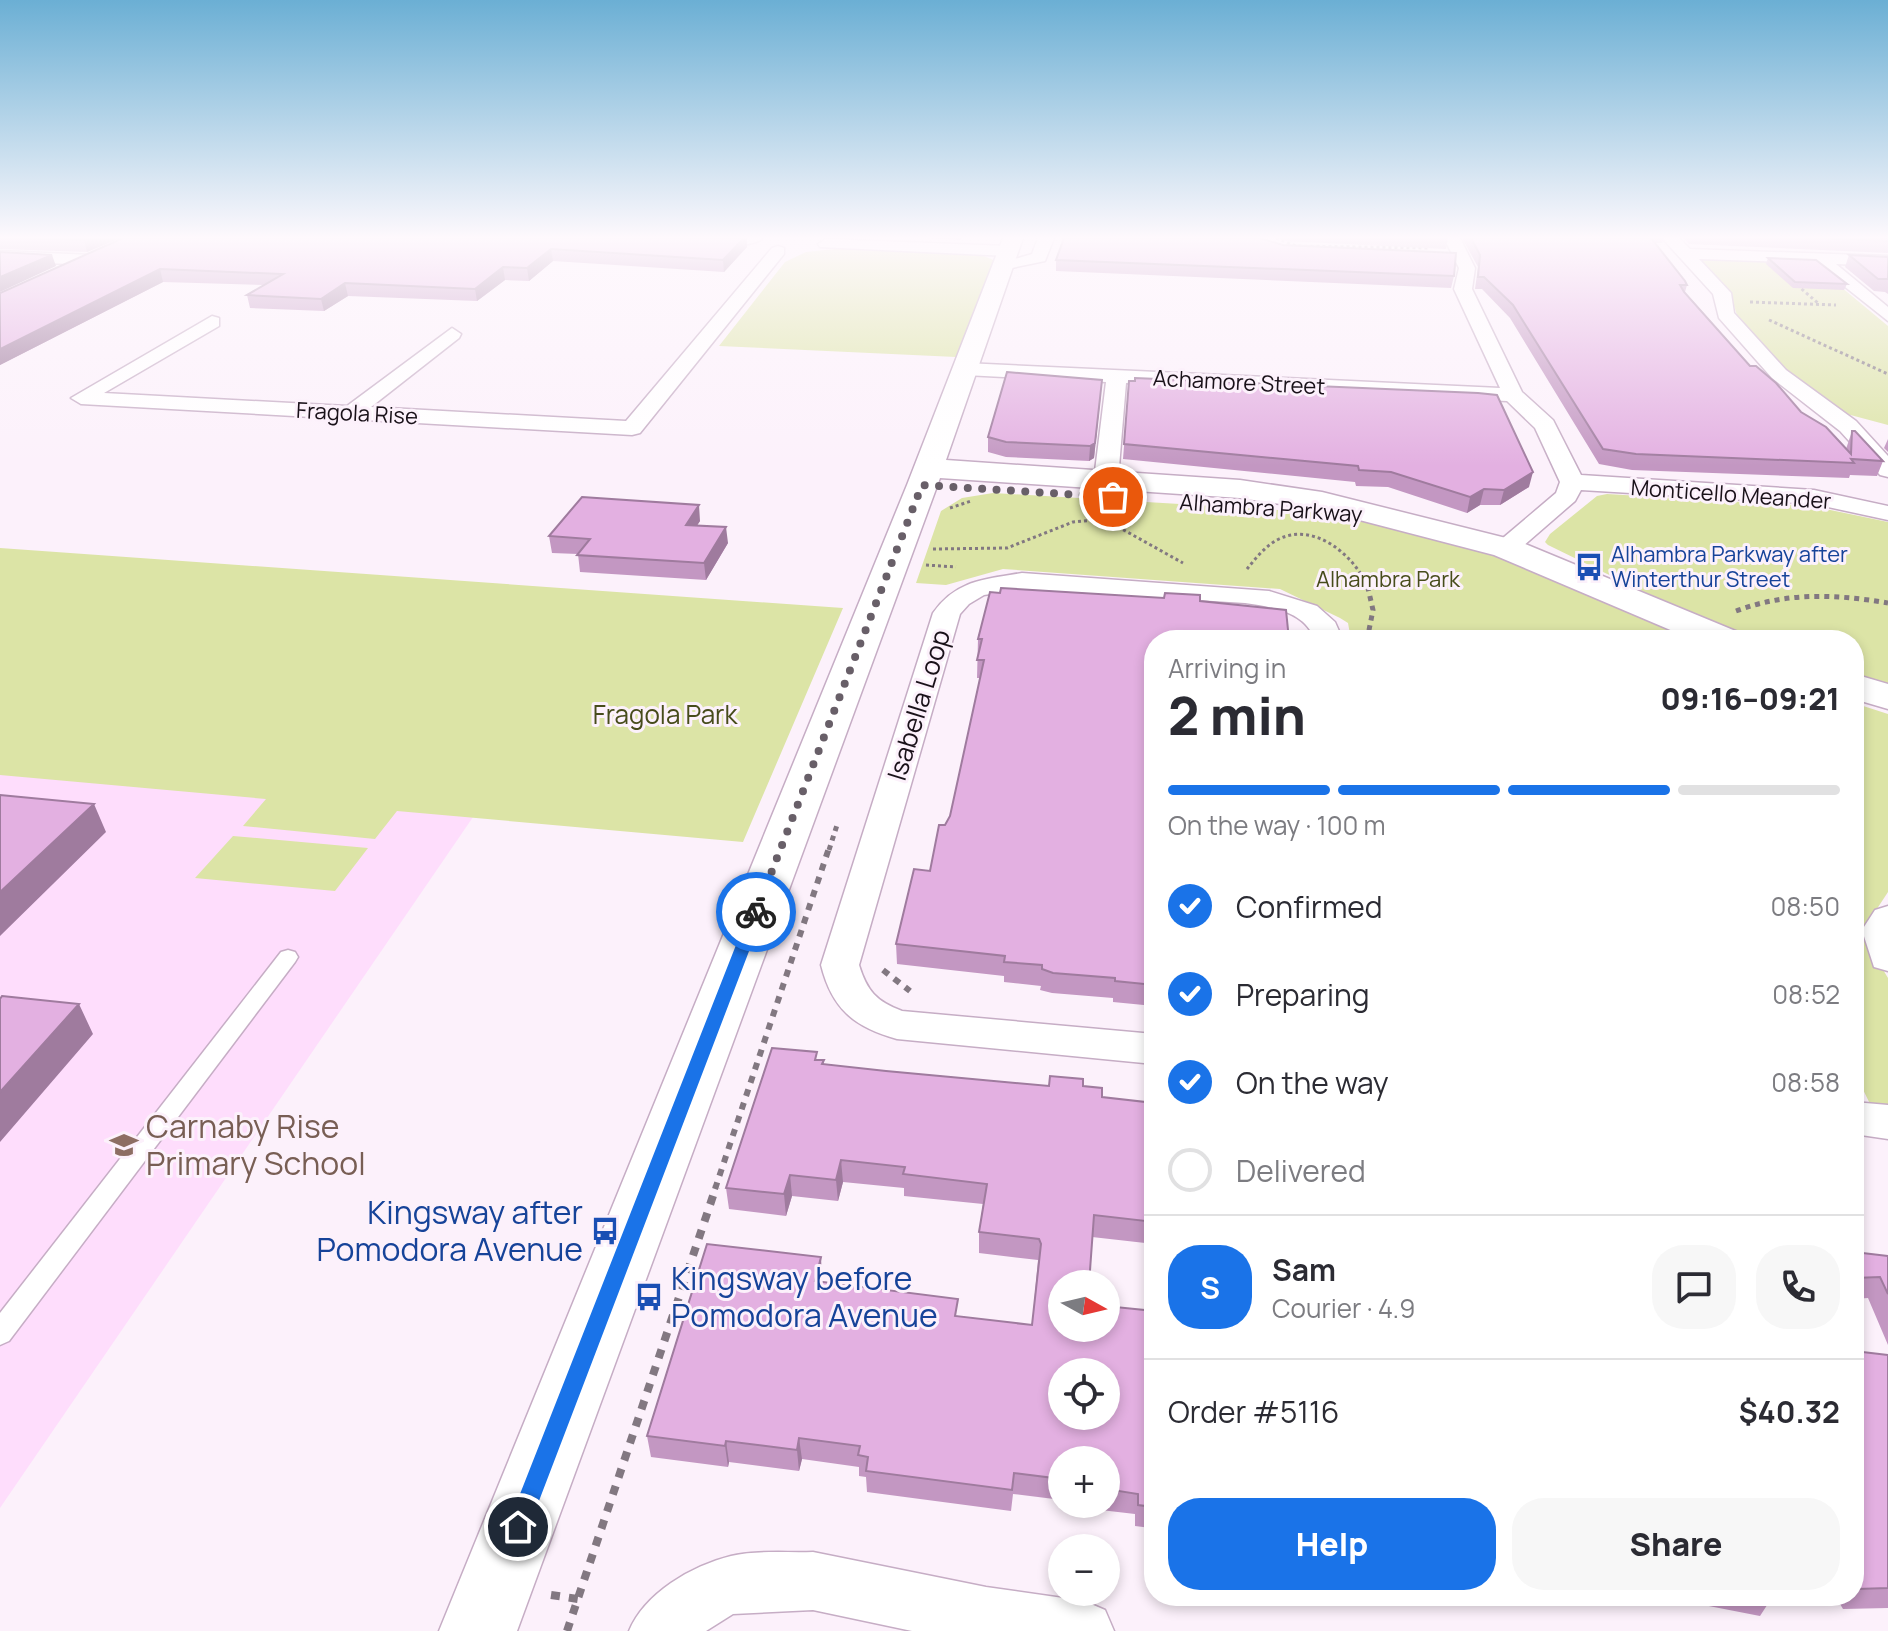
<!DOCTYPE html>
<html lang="en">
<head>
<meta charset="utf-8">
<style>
  :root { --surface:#fff; --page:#f7f7f7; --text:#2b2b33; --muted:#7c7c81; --line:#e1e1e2; --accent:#1a73e8 }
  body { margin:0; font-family:Manrope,sans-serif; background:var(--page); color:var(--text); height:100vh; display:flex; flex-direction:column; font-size:30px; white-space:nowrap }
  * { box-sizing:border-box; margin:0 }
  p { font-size:26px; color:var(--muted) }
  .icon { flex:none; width:44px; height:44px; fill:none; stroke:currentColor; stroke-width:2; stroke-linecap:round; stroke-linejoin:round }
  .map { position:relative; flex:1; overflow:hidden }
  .drawer { position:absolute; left:1144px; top:630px; width:720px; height:976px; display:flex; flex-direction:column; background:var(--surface); border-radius:32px; box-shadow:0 4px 12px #0003 }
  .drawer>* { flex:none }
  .needle { width:52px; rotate:98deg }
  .controls { position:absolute; left:1048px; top:1270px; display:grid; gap:16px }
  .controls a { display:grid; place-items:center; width:72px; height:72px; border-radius:50%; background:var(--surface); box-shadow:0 4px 12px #0003; font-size:40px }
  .pin { position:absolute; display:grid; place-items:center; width:68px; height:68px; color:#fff; margin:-34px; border:4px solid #fff; border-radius:50%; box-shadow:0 2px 8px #0007 }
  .courier { position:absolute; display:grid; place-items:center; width:80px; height:80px; margin:-40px; border:6px solid #1a73e8; border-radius:50%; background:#fff; color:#222; box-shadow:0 2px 10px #0007 }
  .summary em { font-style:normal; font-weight:800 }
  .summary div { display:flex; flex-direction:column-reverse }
  .summary { display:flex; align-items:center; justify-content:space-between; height:136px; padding:0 24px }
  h1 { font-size:52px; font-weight:800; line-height:60px }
  .bar { display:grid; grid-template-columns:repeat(4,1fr); gap:12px 8px; align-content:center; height:96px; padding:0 24px }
  .bar i { height:10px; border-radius:6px; background:var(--line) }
  .bar .on { background:var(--accent) }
  .bar p { grid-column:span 4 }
  .line { display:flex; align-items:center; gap:20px; padding:0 24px; border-top:2px solid var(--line) }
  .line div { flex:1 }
  .round { display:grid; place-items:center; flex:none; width:84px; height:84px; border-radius:32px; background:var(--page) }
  ol { padding:0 24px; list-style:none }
  li { display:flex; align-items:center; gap:24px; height:88px }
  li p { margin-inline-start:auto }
  li .icon { padding:8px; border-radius:50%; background:var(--accent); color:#fff; stroke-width:4 }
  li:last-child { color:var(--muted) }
  li i { width:44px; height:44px; border:4px solid var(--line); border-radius:50% }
  .action { display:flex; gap:16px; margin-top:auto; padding:16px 24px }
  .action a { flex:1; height:92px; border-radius:32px; background:var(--accent); color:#fff; font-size:32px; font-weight:800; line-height:92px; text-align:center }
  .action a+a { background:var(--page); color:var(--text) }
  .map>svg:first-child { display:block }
  .built { fill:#feddfc }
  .green { fill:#dce4a6 }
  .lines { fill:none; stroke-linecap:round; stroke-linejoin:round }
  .service-casing { stroke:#c6adc5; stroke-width:3 }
  .minor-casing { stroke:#c6adc5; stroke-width:3 }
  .tertiary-casing { stroke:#c6adc5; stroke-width:3 }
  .path-far3 { stroke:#827881; stroke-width:3; stroke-dasharray:3 3; stroke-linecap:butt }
  .path-far2 { stroke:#827881; stroke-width:5; stroke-dasharray:5 5; stroke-linecap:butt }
  .path-far1 { stroke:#827881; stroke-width:6; stroke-dasharray:7 7; stroke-linecap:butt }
  .path { stroke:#827881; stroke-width:8; stroke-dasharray:9 9; stroke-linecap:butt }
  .service { fill:#fff; fill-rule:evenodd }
  .minor { fill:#fff; fill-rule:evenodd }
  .tertiary { fill:#fff; fill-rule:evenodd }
  .wall { fill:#c397c2 }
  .shaded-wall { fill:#9f7b9e }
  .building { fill:#e3b0e1; stroke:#9f7b9e; stroke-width:2; fill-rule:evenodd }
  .route { fill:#1a73e8 }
  .done { stroke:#685f68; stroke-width:8; stroke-dasharray:0 14.4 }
  .labels { text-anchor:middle; stroke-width:6; stroke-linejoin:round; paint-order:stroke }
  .far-street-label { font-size:22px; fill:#191119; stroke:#fcf1fb }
  .far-transit-label { font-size:22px; fill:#164399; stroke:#fcf1fb; text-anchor:start }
  .far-park-label { font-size:22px; fill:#474c1b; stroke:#fcf1fb }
  .street-label { font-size:26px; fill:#191119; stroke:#fcf1fb }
  .park-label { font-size:26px; fill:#474c1b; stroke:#fcf1fb }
  .near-education-label { font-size:32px; fill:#785e54; stroke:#fcf1fb; text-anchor:start }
  .near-transit-label { font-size:32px; fill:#164399; stroke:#fcf1fb; text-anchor:end }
</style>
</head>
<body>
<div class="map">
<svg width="1888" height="1631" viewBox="0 0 1888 1631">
  <rect width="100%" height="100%" fill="#fcf1fb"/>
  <path class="built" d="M0,761L497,782L0,1508Z"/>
  <path class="green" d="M845,248C875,249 976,245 996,262L956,357L719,346L785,262L806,252Z
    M1697,258L1811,262L1888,326V425L1843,413L1791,375L1737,315L1730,294Z
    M993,493L1381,516L1506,548L1705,640H1351L1348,623L1340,618L1280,589L1003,569L946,585L916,583L941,511L962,498Z
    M1607,494L1811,506L1888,522V692L1854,682V640H1742L1548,545L1545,542L1550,534L1597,496Z
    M0,548L843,608L743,842L397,811L375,839L243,826L266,799L0,775Z
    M1854,703L1888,714V892L1867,924L1864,938L1888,978V1107L1871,1106L1854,1071Z
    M233,836L368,848L335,891L195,878Z"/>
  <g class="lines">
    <defs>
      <path id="service" d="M288,950L295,952L298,957L295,962L9,1341L0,1345V1313L281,952Z"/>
      <path id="minor" d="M712,238H761L762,239C751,247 723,246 712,238Z
        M1038,238H1054L1045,261L1002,270L994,265L1032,254Z
        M1444,238H1460L1475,268L1472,289L1522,392L1553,420L1581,475L1814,490L1888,506V520L1814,504L1581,490L1575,501L1515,553H1497L1493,548L1497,543L1556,493L1560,482L1535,428L1507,401L1126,383L1118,479L1106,486L1094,479L1106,382L965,375L955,369L965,363L1500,388L1454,289L1459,268Z
        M1662,238H1679L1690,249L1888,256V266L1836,264L1888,307V321L1815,263L1699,259L1731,293L1734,313L1786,370L1856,421L1888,456V477L1880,475L1840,431L1772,378L1719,318L1713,294Z
        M826,239L1008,246L1016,251L1008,256L820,247L818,244Z
        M778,246L784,248V254L640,433L632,435L81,404L71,398L212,316L219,318V326L104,393L347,406L452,328L461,334L459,338L371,407L626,421L772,248Z
        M0,251L92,255L100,260L92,265L0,261Z
        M1022,573L1269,591L1317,606L1335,622L1343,640H1315C1305,611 1272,607 1245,603L1022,589L984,595L969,604L960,614L859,965C867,991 876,1001 902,1011L1154,1034V1064L897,1039C854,1027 832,1009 821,965L933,613C956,580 985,579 1022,573Z
        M1888,906V971L1874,967L1862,930L1875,910Z
        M1854,1102L1888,1105V1139L1854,1134Z
        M813,1552L986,1587L1084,1601L1105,1610L1114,1631H912L813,1610L733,1614L706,1631H629C645,1593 691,1566 731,1556C756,1550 787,1553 813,1552Z"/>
      <path id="tertiary" d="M1003,238H1023L946,460L1240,480L1322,492L1518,541L1738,632L1743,640H1694L1494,555L1321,510L1240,498L940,478L517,1631H439L907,485Z
        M1854,674L1888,684V709L1854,699Z"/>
    </defs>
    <use href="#service" class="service-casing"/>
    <use href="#minor" class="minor-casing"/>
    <use href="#tertiary" class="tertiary-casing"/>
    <path class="path-far3" d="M1276,238L1296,246L1429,248
      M1797,285L1819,304
      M1750,302L1836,305
      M1769,320L1888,374
      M950,508L971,501
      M933,549L1007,548L1073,522L1104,519L1183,563
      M926,565L956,567
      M1247,569C1256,558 1266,545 1279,539C1316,521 1357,558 1369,590"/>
    <path class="path-far2" d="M1736,611C1787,592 1835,594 1888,603
      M1367,640L1373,610L1368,588
      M829,850L837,825"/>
    <path class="path-far1" d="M883,970L910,991
      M715,1189L829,848"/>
    <path class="path" d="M551,1595L578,1599
      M567,1631L716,1187"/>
    <use href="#service" class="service"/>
    <use href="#minor" class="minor"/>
    <use href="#tertiary" class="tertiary"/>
  </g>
  <path class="wall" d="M0,238H120L87,252L0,249Z
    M123,238L747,247L724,272L553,261L529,281L505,280L477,301L348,296L324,311L250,308L247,295L264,285L163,282L0,365V293Z
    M923,238H962L961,240Z
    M1276,238H1448L1446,249L1284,241Z
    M1462,238H1664L1662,243H1655L1687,285L1685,292L1750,366L1801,412L1846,449L1852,431L1883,461L1877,476L1850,475L1849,478L1632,470L1599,464L1510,318L1482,289H1475L1478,267Z
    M1683,238H1888V253L1689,244Z
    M1283,245L1454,276L1451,288L1056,271V260Z
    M1849,255L1888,257V294L1885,292L1874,291L1845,267Z
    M1768,258L1847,284L1844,290L1793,288L1766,264Z
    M1129,381L1529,487L1500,505H1480L1467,513L1388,487L1356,486L1355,482L1123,459Z
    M1101,394L1094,458L1089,461L1006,457L988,452V437Z
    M1888,439V452L1884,448Z
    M700,521L697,525L728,543L706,580L580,572L578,554L552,553L549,536Z
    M1200,595L1154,640V1006L1113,1002V998L1052,993L1040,990L1041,986L1004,982V976L897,964L896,944L930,871L950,816L980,678H977L978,639L1164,598Z
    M817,1060H824V1065L1049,1086H1083L1102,1097L1154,1103V1244L1092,1237L1062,1328L1154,1311V1538H1151V1528L1135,1526V1514L1092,1509L1093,1504H1091H1106V1460H1062V1500L1013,1494L1011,1511L867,1492L866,1477L859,1476V1467L802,1459L799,1471L729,1462L728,1467L651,1457L647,1436L822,1278L821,1282L958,1316L1032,1325L1038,1260L979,1253V1232L983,1204L904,1196V1188L843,1182L838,1201L792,1196L786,1216L729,1209L726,1188Z
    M1854,1252L1888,1256V1345L1868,1298L1854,1299Z
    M1854,1351L1888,1355V1608L1843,1609L1836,1597L1832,1596H1854Z
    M1677,1596H1773L1760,1616L1678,1600Z"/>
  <path class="shaded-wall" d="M89,238H120L87,252L84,240Z
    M744,238H747V247L724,272L723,260Z
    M551,249L553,261L529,281L527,268Z
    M52,255L56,266L0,292V277Z
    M503,267L505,280L477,301L475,289Z
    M160,269L163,282L0,365V349Z
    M345,283L348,296L324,311L321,299Z
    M1102,380L1094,458L1089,461L1090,446Z
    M1533,472L1529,487L1500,505L1504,490Z
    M1484,489L1480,505L1467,513L1470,497Z
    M699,505L700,521L687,541L686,525Z
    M726,527L728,543L706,580L704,563Z
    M94,804L106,832L0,936V892Z
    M79,1004L93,1034L0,1142V1092Z
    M841,1160L843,1182L838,1201L836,1180Z
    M790,1175L792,1196L786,1216L784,1194Z
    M821,1257L822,1278L817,1303L815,1281Z
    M799,1438L802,1459L799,1471L797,1450Z
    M726,1441L729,1462L728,1467L725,1446Z"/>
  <path class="building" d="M18,238H89L84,240Z
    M123,238H744L723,260L551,249L527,268L503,267L475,289L345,283L321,299L247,295L283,274L160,269L0,349V293Z
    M1064,238H1259L1283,245L1456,253L1454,276L1056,260Z
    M1471,238H1651L1685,281L1687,285H1680L1684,292L1750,366H1756L1776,383L1801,412L1826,427L1851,454L1852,431H1855L1883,461L1851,459L1854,463L1636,454L1603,449L1513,305L1484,277H1478L1480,255Z
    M1818,238H1888V241Z
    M0,252L52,255L0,277Z
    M1849,255L1888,257V279H1878Z
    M1768,258L1816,260L1847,284L1795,282Z
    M1007,372L1102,380L1095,443L1090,446L1006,442L988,437Z
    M1135,378L1478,393L1497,395L1533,472L1504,490L1484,489L1470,497L1391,472L1359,470L1358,466L1124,444L1129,381H1135Z
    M582,497L699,505L686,525L726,527L704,563L577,555L590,539L549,536Z
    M1001,588L1164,598L1165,593L1200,595V601L1286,610L1289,640H1154V985L1115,981V978L1053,973L1042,969V965L1004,962L1005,956L896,944L914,869L930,871L939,825H945L950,816L984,660H977L982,639H978L990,592L1000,593Z
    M0,795L94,804L0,892Z
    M2,996L79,1004L0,1092V999Z
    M772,1048L817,1052L815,1060H824L822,1064L886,1071L1049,1086L1050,1076L1083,1079V1086L1102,1088V1097L1154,1103V1222L1094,1215L1089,1284H1062V1328H1106V1306L1154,1311V1507L1138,1505V1494L1106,1489V1460H1062V1479L1014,1473L1012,1490L866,1471L868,1457L858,1455L860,1446L799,1438L797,1450L726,1441L725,1446L647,1436L707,1244L821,1257L815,1281L958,1299L955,1316L1032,1325L1041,1244L1039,1239L979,1232L987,1184L903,1174L905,1167L841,1160L836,1180L790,1175L784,1194L726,1188ZM1062,1372H1106V1416H1062Z
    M1854,1252L1888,1256V1294L1880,1277L1854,1278Z
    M1854,1351L1888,1355V1588L1857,1589L1854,1582Z"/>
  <linearGradient id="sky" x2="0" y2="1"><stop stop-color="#6bafd4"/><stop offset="0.51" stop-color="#fef9fd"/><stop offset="1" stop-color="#fef9fd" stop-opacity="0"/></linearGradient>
  <rect width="1888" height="466" fill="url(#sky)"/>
  <path class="route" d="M756,907L764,912L529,1527L526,1535L518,1538L510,1535L507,1527L749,912Z"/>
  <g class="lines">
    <path class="done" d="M756,912L922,485L1113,497"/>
  </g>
  <defs>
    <symbol id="bus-bare" viewBox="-9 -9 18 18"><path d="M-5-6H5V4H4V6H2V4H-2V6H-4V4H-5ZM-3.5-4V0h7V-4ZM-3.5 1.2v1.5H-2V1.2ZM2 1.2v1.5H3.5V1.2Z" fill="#1a4fb4" stroke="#fcf1fb" stroke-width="2.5" paint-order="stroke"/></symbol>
    <symbol id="school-bare" viewBox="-9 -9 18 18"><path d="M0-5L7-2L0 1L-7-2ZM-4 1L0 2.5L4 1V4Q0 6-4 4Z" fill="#8d6e63" stroke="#fcf1fb" stroke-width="2.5" paint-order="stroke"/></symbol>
  </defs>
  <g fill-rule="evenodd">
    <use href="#bus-bare" x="1569" y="547" width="40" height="40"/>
    <use href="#school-bare" x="104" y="1125" width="40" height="40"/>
    <use href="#bus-bare" x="585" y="1211" width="40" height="40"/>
    <use href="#bus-bare" x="629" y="1277" width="40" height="40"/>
  </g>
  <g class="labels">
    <g class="far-street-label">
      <text transform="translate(1239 382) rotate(3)" y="8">Achamore Street</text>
      <text transform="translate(357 413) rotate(3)" y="8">Fragola Rise</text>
      <text transform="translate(1731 494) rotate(4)" y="8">Monticello Meander</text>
      <text transform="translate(1271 508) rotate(4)" y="8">Alhambra Parkway</text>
    </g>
    <g class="far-transit-label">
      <text x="1611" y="562">Alhambra Parkway after<tspan x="1611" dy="25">Winterthur Street</tspan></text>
    </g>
    <g class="far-park-label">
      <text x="1388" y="587">Alhambra Park</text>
    </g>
    <g class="street-label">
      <text transform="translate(919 705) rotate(-73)" y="9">Isabella Loop</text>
    </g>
    <g class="park-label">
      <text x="665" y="724">Fragola Park</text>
    </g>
    <g class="near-education-label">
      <text x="146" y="1138">Carnaby Rise<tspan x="146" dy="37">Primary School</tspan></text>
    </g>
    <g class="near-transit-label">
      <text x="583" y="1224">Kingsway after<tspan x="583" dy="37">Pomodora Avenue</tspan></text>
      <text x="671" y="1290" text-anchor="start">Kingsway before<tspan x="671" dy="37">Pomodora Avenue</tspan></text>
    </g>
  </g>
</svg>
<div class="controls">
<a><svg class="needle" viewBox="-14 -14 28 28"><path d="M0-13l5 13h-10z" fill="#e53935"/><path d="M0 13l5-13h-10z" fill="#7c7c81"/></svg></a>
<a><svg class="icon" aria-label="locate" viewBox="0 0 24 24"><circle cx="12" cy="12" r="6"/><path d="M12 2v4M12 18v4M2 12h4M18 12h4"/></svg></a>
<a>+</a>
<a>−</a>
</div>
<div class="pin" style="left:1113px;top:497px;background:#ea580c"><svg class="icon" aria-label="bag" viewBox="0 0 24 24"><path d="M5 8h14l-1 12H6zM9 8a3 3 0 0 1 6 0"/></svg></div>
<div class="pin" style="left:518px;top:1527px;background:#1f2937"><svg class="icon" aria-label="home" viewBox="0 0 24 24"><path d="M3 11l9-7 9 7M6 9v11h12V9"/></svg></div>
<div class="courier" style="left:756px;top:912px"><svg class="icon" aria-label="bike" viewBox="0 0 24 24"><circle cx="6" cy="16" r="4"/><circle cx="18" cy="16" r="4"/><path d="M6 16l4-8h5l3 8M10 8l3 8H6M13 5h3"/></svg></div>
<section class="drawer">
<div class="summary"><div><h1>2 min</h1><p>Arriving in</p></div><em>09:16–09:21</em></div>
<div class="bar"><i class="on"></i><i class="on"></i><i class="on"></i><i></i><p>On the way · 100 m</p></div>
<ol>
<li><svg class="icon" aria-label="check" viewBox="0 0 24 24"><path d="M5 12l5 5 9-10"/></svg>Confirmed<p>08:50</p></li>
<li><svg class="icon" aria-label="check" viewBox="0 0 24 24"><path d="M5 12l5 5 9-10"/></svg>Preparing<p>08:52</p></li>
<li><svg class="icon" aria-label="check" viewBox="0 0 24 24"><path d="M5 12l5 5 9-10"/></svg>On the way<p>08:58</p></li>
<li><i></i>Delivered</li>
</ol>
<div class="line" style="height:144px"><b class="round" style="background:var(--accent);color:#fff">S</b><div><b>Sam</b><p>Courier · 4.9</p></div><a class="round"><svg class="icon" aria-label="chat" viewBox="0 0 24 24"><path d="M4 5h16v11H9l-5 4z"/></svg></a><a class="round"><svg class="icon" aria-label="phone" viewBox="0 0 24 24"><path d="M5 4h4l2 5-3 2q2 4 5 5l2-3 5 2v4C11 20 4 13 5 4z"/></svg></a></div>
<div class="line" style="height:104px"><div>Order #5116</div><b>$40.32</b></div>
<div class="action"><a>Help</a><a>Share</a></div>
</section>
</div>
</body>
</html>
